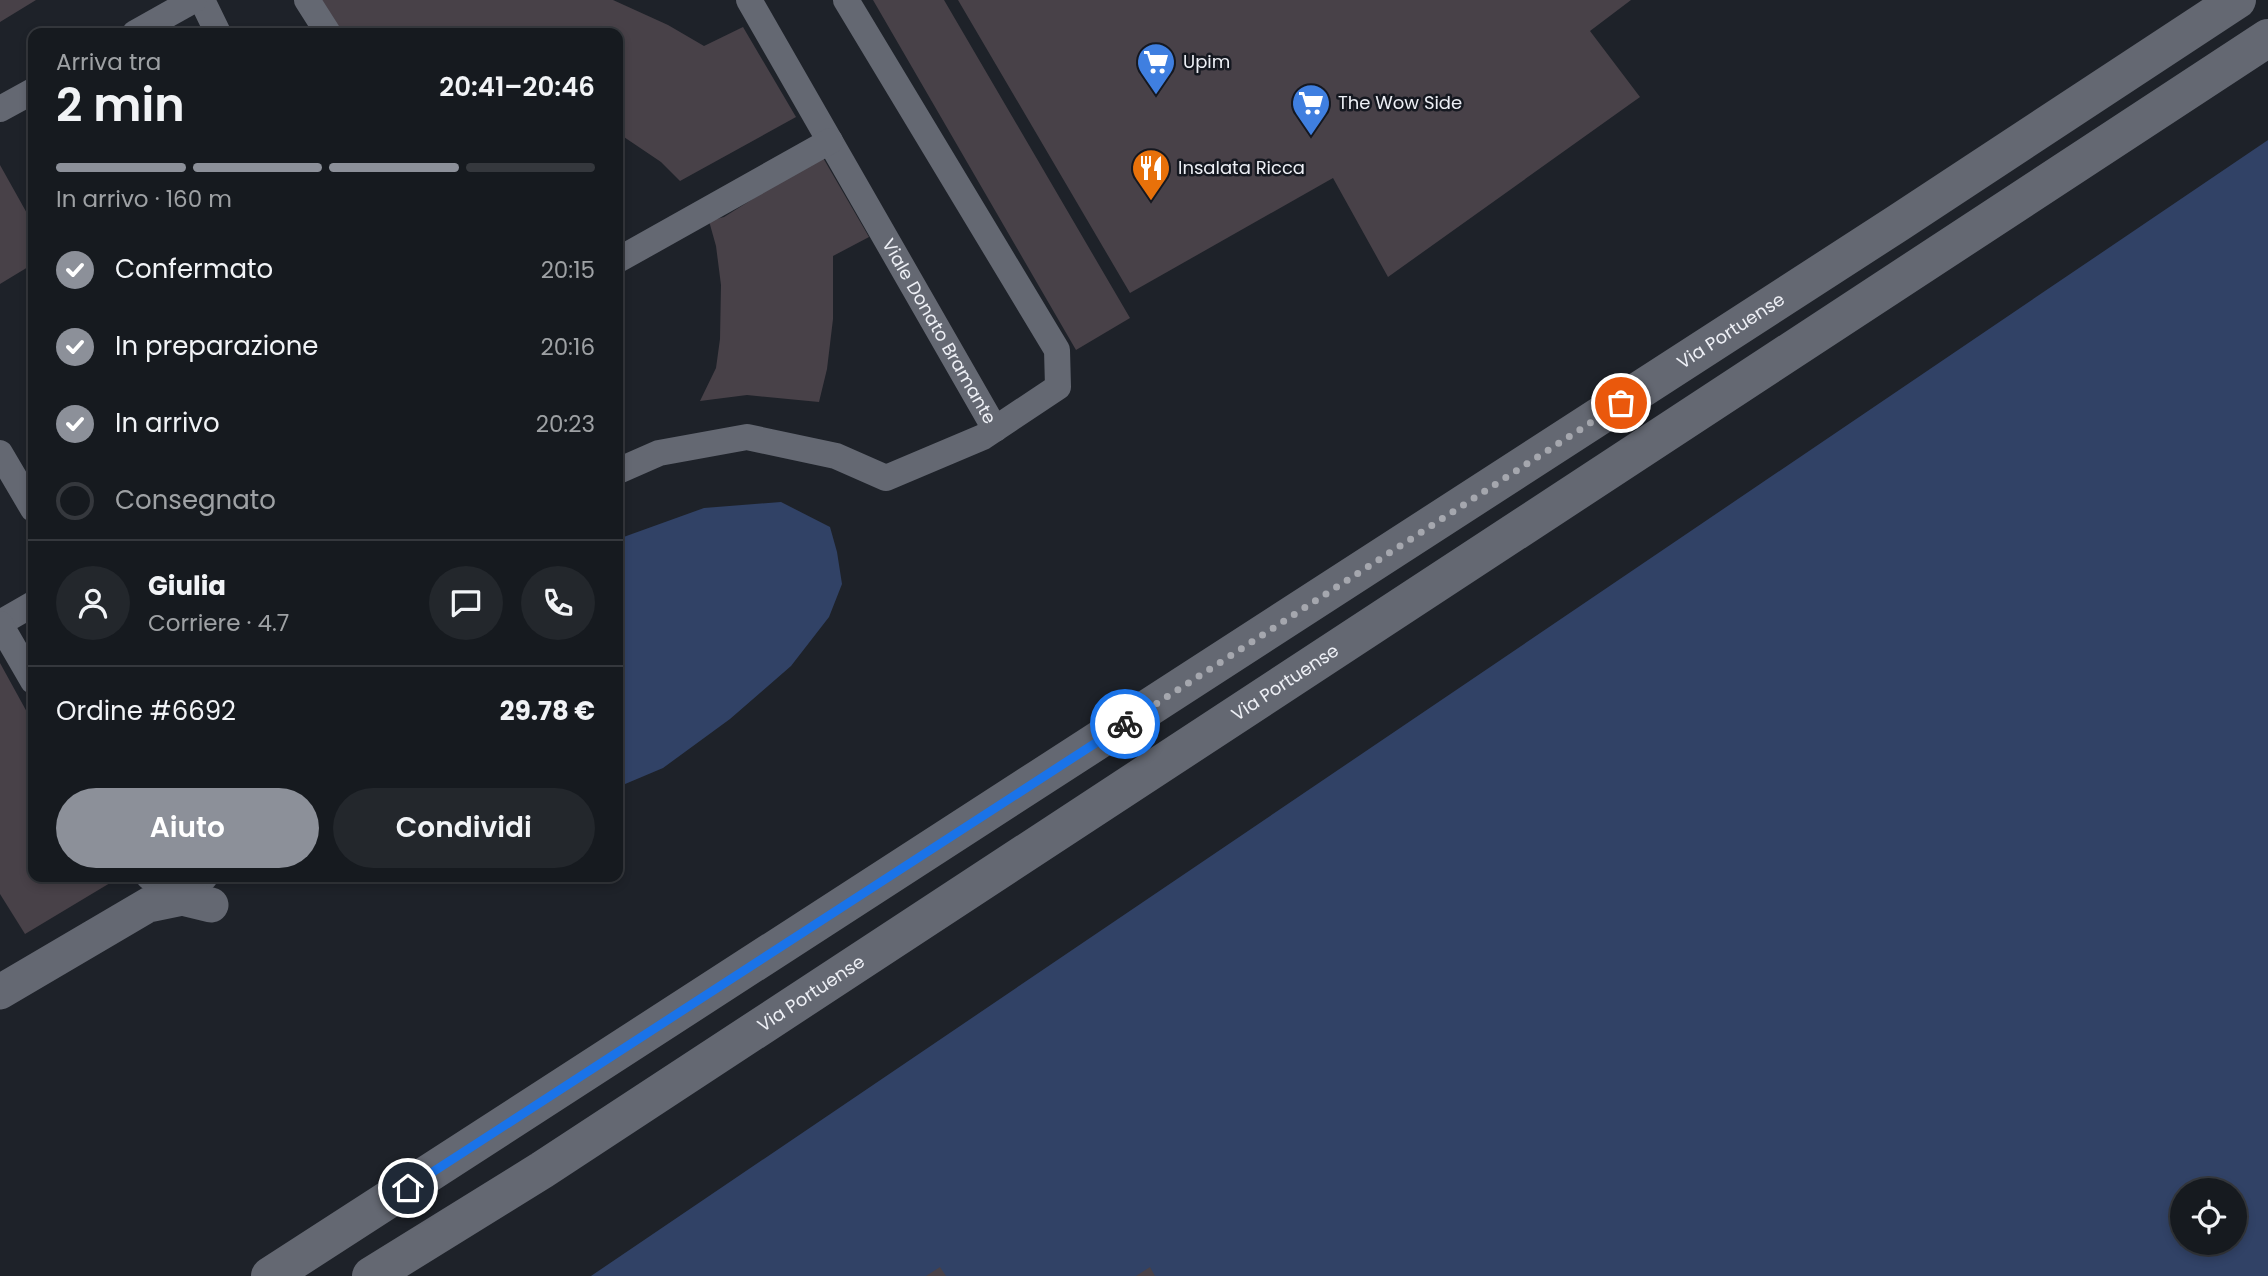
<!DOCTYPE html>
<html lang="it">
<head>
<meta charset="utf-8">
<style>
  :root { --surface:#161a1f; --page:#23272c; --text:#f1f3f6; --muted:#9ea1a4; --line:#35383d; --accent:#8c9099 }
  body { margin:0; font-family:Poppins,sans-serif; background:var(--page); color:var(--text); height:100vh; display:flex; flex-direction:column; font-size:26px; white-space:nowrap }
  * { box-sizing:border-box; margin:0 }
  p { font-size:23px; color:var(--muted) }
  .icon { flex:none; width:38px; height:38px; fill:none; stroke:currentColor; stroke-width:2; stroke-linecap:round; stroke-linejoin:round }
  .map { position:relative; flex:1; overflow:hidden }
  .panel { position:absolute; left:28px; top:28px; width:595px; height:854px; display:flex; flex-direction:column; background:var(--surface); border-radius:14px; box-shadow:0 4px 10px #0003,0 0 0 2px var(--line) }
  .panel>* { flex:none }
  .fabs { position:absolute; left:2170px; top:1178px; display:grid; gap:14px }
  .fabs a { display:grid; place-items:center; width:77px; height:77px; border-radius:50%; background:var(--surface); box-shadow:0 4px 10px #0003,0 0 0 2px var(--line); font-size:35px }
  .pin { position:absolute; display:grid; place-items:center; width:60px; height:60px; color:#fff; margin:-30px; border:4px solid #fff; border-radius:50%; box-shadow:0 2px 7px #0007 }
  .courier { position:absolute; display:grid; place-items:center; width:70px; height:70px; margin:-35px; border:5px solid #1a73e8; border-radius:50%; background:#fff; color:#222; box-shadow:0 2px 9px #0007 }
  .head em { font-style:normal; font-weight:600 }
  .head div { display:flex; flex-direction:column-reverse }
  .head { display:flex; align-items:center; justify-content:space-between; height:119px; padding:0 28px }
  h1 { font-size:46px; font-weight:600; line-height:52px }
  .bar { display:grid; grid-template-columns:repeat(4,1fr); gap:10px 7px; align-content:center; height:84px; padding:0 28px }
  .bar i { height:9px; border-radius:5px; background:var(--line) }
  .bar .on { background:var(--accent) }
  .bar p { grid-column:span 4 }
  .line { display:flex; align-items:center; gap:18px; padding:0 28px; border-top:2px solid var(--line) }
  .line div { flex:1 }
  .round { display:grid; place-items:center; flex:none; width:74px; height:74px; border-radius:37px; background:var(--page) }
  ol { padding:0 28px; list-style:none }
  li { display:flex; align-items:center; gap:21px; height:77px }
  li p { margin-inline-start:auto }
  li .icon { padding:7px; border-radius:50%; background:var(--accent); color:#fff; stroke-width:4 }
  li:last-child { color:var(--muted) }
  li i { width:38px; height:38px; border:4px solid var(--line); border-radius:50% }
  .action { display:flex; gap:14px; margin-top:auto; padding:14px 28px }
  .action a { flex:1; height:80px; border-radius:42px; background:var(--accent); color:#fff; font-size:28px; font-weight:600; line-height:80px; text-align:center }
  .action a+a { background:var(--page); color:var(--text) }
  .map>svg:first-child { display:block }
  .green { fill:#314266; fill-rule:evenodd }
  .building { fill:#484148 }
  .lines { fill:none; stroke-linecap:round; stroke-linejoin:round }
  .pedestrian { stroke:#646872; stroke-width:26 }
  .minor { stroke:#646872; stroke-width:35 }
  .tertiary { stroke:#646872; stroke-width:38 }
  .done { stroke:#a5a7ae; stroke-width:7; stroke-dasharray:0 12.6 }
  .route { stroke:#1a73e8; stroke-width:9 }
  .labels { text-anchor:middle; stroke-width:5; stroke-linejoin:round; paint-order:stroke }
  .poi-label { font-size:18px; fill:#edeff5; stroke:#151820; text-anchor:start }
  .street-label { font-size:18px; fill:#edeff5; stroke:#151820 }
</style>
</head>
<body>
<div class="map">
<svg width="2268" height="1276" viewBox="0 0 2268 1276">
  <rect width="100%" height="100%" fill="#1e2229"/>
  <path class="green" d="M2268,140V1276H591ZM2182,1190H2235V1242H2182Z
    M781,502L830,527L837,552L842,584L829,617L791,666L730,719L663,768L618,787V539L704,508Z"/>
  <path class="building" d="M0,0H36L0,22Z
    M311,0H613L668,25L704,46L743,27L796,117L680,181L661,162L618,133V33H333Z
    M873,0H944L1130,318L1076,350Z
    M958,0H1631L1590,31L1640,97L1388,277L1333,178L1130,293Z
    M822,156L869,237L833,256V319L827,369L819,402L747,395L700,401L716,368L720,339L721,285L716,246L709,221L724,217Z
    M0,165L33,224V264L0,284Z
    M0,663L33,723V877H120L25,934L0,894Z
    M940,1267L946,1276H926Z
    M1150,1267L1155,1276H1136Z"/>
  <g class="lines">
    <g class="pedestrian">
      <path d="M202,0L218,33"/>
      <path d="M307,0L328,33"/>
      <path id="s1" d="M749,0L995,429"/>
      <path d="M135,33L194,0"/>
      <path d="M0,109L33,91"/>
      <path d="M618,260L830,141"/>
      <path d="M0,453L33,509"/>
      <path d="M618,471L659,453L747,437L836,456L886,478L983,437L1058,387L1057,350L846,0"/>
      <path d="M0,623L33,604"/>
      <path d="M0,624L33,681"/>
      <path d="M149,877L169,888L201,881L205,877"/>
    </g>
    <path class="minor" d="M0,992L148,905L182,898L211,905"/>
    <g class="tertiary">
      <path id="s2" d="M270,1276L1898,223L2237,0"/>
      <path id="s3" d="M371,1276L542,1170L2268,38"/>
    </g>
  </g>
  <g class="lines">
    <path class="done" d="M1125,724L1621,403"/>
    <path class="route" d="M408,1188L1125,724"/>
  </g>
  <defs>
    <symbol id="supermarket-pin" viewBox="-11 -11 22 30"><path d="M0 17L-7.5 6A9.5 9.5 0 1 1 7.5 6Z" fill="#3f7fe0" stroke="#151820"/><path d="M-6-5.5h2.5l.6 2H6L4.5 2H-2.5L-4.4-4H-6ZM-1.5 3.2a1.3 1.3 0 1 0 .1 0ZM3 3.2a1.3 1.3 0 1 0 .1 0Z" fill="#fff"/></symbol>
    <symbol id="restaurant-pin" viewBox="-11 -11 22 30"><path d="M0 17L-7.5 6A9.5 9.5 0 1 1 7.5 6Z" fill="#e8710a" stroke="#151820"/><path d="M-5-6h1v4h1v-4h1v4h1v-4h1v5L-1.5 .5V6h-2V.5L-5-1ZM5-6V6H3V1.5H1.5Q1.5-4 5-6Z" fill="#fff"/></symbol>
  </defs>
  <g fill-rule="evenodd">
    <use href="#supermarket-pin" x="1134" y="40" width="44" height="60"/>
    <use href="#supermarket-pin" x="1289" y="81" width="44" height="60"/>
    <use href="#restaurant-pin" x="1129" y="146" width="44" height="60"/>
  </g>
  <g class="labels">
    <g class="poi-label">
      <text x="1183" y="68">Upim</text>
      <text x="1338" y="109">The Wow Side</text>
      <text x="1178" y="174">Insalata Ricca</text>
    </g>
    <g class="street-label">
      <text dy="6" stroke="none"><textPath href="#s1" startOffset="382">Viale Donato Bramante</textPath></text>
      <text dy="6" stroke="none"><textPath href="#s2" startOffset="1740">Via Portuense</textPath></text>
      <text dy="6" stroke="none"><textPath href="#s3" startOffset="1090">Via Portuense</textPath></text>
      <text dy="6" stroke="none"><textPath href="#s3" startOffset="523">Via Portuense</textPath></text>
    </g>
  </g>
</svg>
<div class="fabs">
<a><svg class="icon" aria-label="locate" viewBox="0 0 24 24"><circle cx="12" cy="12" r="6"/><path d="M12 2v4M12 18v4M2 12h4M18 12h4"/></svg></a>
</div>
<div class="pin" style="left:1621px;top:403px;background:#ea580c"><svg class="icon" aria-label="bag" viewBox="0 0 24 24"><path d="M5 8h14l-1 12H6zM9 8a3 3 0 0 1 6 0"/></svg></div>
<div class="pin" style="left:408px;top:1188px;background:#1f2937"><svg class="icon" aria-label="home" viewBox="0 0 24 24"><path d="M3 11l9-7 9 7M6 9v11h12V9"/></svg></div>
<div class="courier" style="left:1125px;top:724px"><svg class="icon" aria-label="bike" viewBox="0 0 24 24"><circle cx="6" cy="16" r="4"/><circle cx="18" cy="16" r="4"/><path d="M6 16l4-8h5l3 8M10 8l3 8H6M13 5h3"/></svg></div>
<section class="panel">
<div class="head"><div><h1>2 min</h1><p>Arriva tra</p></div><em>20:41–20:46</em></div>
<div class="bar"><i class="on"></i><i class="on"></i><i class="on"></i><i></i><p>In arrivo · 160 m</p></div>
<ol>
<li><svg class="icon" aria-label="check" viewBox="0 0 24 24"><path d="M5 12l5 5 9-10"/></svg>Confermato<p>20:15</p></li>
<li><svg class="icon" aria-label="check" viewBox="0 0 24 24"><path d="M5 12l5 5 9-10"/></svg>In preparazione<p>20:16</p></li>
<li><svg class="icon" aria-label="check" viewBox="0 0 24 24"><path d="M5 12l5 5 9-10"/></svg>In arrivo<p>20:23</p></li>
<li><i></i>Consegnato</li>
</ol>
<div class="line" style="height:126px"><a class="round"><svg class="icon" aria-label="person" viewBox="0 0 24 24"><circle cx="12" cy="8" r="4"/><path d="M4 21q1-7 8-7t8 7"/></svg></a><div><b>Giulia</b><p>Corriere · 4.7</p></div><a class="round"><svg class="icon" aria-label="chat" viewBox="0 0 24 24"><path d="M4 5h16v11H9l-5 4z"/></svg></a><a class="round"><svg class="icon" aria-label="phone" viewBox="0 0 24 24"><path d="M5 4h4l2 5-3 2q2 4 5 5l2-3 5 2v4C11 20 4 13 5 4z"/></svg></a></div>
<div class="line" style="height:91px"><div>Ordine #6692</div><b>29.78 €</b></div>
<div class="action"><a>Aiuto</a><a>Condividi</a></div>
</section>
</div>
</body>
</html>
